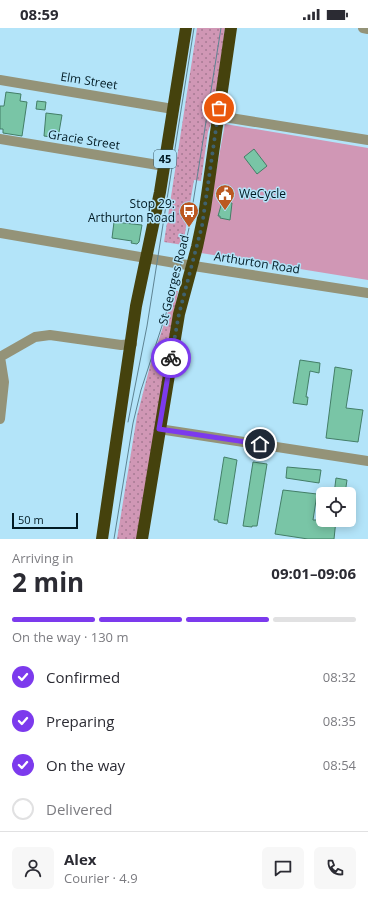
<!DOCTYPE html>
<html lang="en">
<head>
<meta charset="utf-8">
<style>
  :root { --surface:#fff; --page:#f7f7f7; --text:#2b2b33; --muted:#7c7c81; --line:#e1e1e2; --accent:#7c3aed }
  body { margin:0; font-family:"Open Sans",sans-serif; background:var(--page); color:var(--text); height:100vh; display:flex; flex-direction:column; font-size:15px; white-space:nowrap }
  * { box-sizing:border-box; margin:0 }
  p { font-size:13px; color:var(--muted) }
  .icon { flex:none; width:22px; height:22px; fill:none; stroke:currentColor; stroke-width:2; stroke-linecap:round; stroke-linejoin:round }
  .map { position:relative; height:511px; overflow:hidden }
  .panel { display:flex; flex-direction:column; background:var(--surface); flex:1 }
  .panel>* { flex:none }
  .controls { position:absolute; left:316px; top:459px; display:grid; gap:8px }
  .controls a { display:grid; place-items:center; width:40px; height:40px; border-radius:6px; background:var(--surface); box-shadow:0 2px 10px #0003; font-size:20px }
  .scale { position:absolute; left:12px; bottom:10px; width:66px; box-sizing:border-box; padding-left:4px; border:2px solid #011a23; border-top:0; font-size:11px; line-height:14px; white-space:nowrap; color:#011a23; -webkit-text-stroke:3px #b3e4f9; paint-order:stroke }
  .pin { position:absolute; display:grid; place-items:center; width:34px; height:34px; color:#fff; margin:-17px; border:2px solid #fff; border-radius:50%; box-shadow:0 1px 4px #0007 }
  .courier { position:absolute; display:grid; place-items:center; width:40px; height:40px; margin:-20px; border:3px solid #7c3aed; border-radius:50%; background:#fff; color:#222; box-shadow:0 1px 5px #0007 }
  .overview em { font-style:normal; font-weight:700 }
  .overview div { display:flex; flex-direction:column-reverse }
  .overview { display:flex; align-items:center; justify-content:space-between; height:68px; padding:0 12px }
  h1 { font-size:26px; font-weight:700; line-height:30px }
  .bar { display:grid; grid-template-columns:repeat(4,1fr); gap:6px 4px; align-content:center; height:48px; padding:0 12px }
  .bar i { height:5px; border-radius:3px; background:var(--line) }
  .bar .active { background:var(--accent) }
  .bar p { grid-column:span 4 }
  .line { display:flex; align-items:center; gap:10px; padding:0 12px; border-top:1px solid var(--line) }
  .line div { flex:1 }
  .round { display:grid; place-items:center; flex:none; width:42px; height:42px; border-radius:6px; background:var(--page) }
  ol { padding:0 12px; list-style:none }
  li { display:flex; align-items:center; gap:12px; height:44px }
  li p { margin-inline-start:auto }
  li .icon { padding:4px; border-radius:50%; background:var(--accent); color:#fff; stroke-width:4 }
  li:last-child { color:var(--muted) }
  li i { width:22px; height:22px; border:2px solid var(--line); border-radius:50% }
  .status { display:flex; justify-content:space-between; align-items:center; height:28px; padding:0 20px; background:var(--surface); direction:ltr }
  .status svg { height:11px; fill:currentColor }
  .map>svg:first-child { display:block }
  .grass { fill:url(#grass-dots) }
  .park { fill:#d097b5 }
  .building { fill:#79c5a6; stroke:#437e67 }
  .lines { fill:none; stroke-linecap:round; stroke-linejoin:round }
  .minor { stroke:#949378; stroke-width:10 }
  .highway { stroke:#45420d; stroke-width:12 }
  .tram { stroke:#5e8392; stroke-width:1 }
  .done { stroke:#3f616e; stroke-width:4; stroke-dasharray:0 7.2 }
  .route { stroke:#7c3aed; stroke-width:5 }
  .labels { text-anchor:middle; stroke-width:3; stroke-linejoin:round; paint-order:stroke }
  .shield { fill:#b3e4f9; stroke:#365763; stroke-width:1 }
  .shield-label { font-size:11px; font-weight:bold; fill:#011a23 }
  .street-label { font-size:12px; fill:#011a23; stroke:#b3e4f9 }
  .poi-label { font-size:12px; fill:#011a23; stroke:#b3e4f9; text-anchor:start }
</style>
</head>
<body>
<div class="status"><b>08:59</b><svg viewBox="0 0 49 12"><path d="M0 12V9h3v3zM5 12V6h3v6zM10 12V3h3v9zM15 12V0h3v12zM26 1h20v11H26zM47 4h2v5h-2z"/></svg></div>
<div class="map">
<svg width="368" height="511" viewBox="0 0 368 511">
  <defs>
    <pattern id="grass-dots" width="8" height="8" patternUnits="userSpaceOnUse"><rect width="8" height="8" fill="#d097b5"/><path d="M2 2h.1M6 6h.1" fill="none" stroke="#a67a93" stroke-width="1.8" stroke-linecap="round"/></pattern>
  </defs>
  <rect width="100%" height="100%" fill="#b3e4f9"/>
  <path class="grass" d="M197,0H225L214,87L208,104L201,153L194,152L183,217L164,214Z
    M175,263H178L138,511H117L137,388L150,338Z"/>
  <path class="park" d="M225,96L368,120V252L201,225Z"/>
  <path class="building" d="M6,64L21,66L20,73L27,74L22,108L3,105V101H0V78H4Z
    M37,73L46,74L45,82L36,81Z
    M46,85L62,87L58,110L44,108Z
    M254,121L267,138L257,146L244,129Z
    M222,174L232,175L230,192L220,190V188H218Z
    M114,194L142,197L139,214L137,216L131,215L132,213L112,210Z
    M300,332L320,335L319,345L310,343L306,369H308L307,377L293,375Z
    M335,339L352,342L346,380L363,382L358,414L326,410Z
    M224,429L237,432L227,496L218,494V492H214Z
    M253,434L267,436L257,498H252V499L243,498Z
    M287,439L321,442L319,455L286,450Z
    M336,450L347,452L345,466H334Z
    M283,462L317,466L313,492H336L334,511H308L275,506Z"/>
  <g class="lines">
    <path class="minor" d="M363,0L368,1
      M0,52L173,81
      M218,88L368,112
      M0,111L164,138
      M0,205L181,236L368,265
      M0,329L35,309L50,307L121,317L132,316
      M0,391L4,354L0,329
      M159,401L368,433"/>
    <path class="highway" d="M102,511L136,278L160,164L186,0
      M142,511L179,286L197,219L205,181L231,0"/>
    <path class="tram" d="M128,394L147,298L194,0
      M114,511L133,395L141,362L177,252L189,200L221,0"/>
  </g>
  <g class="lines">
    <path class="done" d="M171,330L179,286L202,198L219,80"/>
    <path class="route" d="M171,330L159,401L260,416"/>
  </g>
  <defs>
    <symbol id="civic-pin" viewBox="-11 -11 22 30"><path d="M0 17L-7.5 6A9.5 9.5 0 1 1 7.5 6Z" fill="#bb5820" stroke="#b3e4f9"/><path d="M-.6-6.5H3V-4.5H.6V-3L4-1V1h2V6H-6V1h2V-1L-.6-3ZM-1.2 2.5V6h2.4V2.5Z" fill="#fff"/></symbol>
    <symbol id="bus-pin" viewBox="-11 -11 22 30"><path d="M0 17L-7.5 6A9.5 9.5 0 1 1 7.5 6Z" fill="#bb5820" stroke="#b3e4f9"/><path d="M-5-6H5V4H4V6H2V4H-2V6H-4V4H-5ZM-3.5-4V0h7V-4ZM-3.5 1.2v1.5H-2V1.2ZM2 1.2v1.5H3.5V1.2Z" fill="#fff"/></symbol>
  </defs>
  <g fill-rule="evenodd">
    <use href="#civic-pin" x="214" y="155" width="22" height="30"/>
    <use href="#bus-pin" x="178" y="172" width="22" height="30"/>
  </g>
  <g class="labels">
    <rect class="shield" x="154" y="122" width="22" height="18" rx="3"/>
    <g class="shield-label">
      <text x="165" y="135">45</text>
    </g>
    <g class="street-label">
      <text transform="translate(89 53) rotate(9)" y="4">Elm Street</text>
      <text transform="translate(84 112) rotate(9)" y="4">Gracie Street</text>
      <text transform="translate(257 235) rotate(9)" y="4">Arthurton Road</text>
      <text transform="translate(174 252) rotate(-76)" y="4">St Georges Road</text>
    </g>
    <g class="poi-label">
      <text x="239" y="170">WeCycle</text>
      <text x="175" y="180" text-anchor="end">Stop 29:<tspan x="175" dy="14">Arthurton Road</tspan></text>
    </g>
  </g>
</svg>
<div class="controls">
<a><svg class="icon" aria-label="locate" viewBox="0 0 24 24"><circle cx="12" cy="12" r="6"/><path d="M12 2v4M12 18v4M2 12h4M18 12h4"/></svg></a>
</div>
<div class="scale">50 m</div>
<div class="pin" style="left:219px;top:80px;background:#ea580c"><svg class="icon" aria-label="bag" viewBox="0 0 24 24"><path d="M5 8h14l-1 12H6zM9 8a3 3 0 0 1 6 0"/></svg></div>
<div class="pin" style="left:260px;top:416px;background:#1f2937"><svg class="icon" aria-label="home" viewBox="0 0 24 24"><path d="M3 11l9-7 9 7M6 9v11h12V9"/></svg></div>
<div class="courier" style="left:171px;top:330px"><svg class="icon" aria-label="bike" viewBox="0 0 24 24"><circle cx="6" cy="16" r="4"/><circle cx="18" cy="16" r="4"/><path d="M6 16l4-8h5l3 8M10 8l3 8H6M13 5h3"/></svg></div>
</div>
<section class="panel">
<div class="overview"><div><h1>2 min</h1><p>Arriving in</p></div><em>09:01–09:06</em></div>
<div class="bar"><i class="active"></i><i class="active"></i><i class="active"></i><i></i><p>On the way · 130 m</p></div>
<ol>
<li><svg class="icon" aria-label="check" viewBox="0 0 24 24"><path d="M5 12l5 5 9-10"/></svg>Confirmed<p>08:32</p></li>
<li><svg class="icon" aria-label="check" viewBox="0 0 24 24"><path d="M5 12l5 5 9-10"/></svg>Preparing<p>08:35</p></li>
<li><svg class="icon" aria-label="check" viewBox="0 0 24 24"><path d="M5 12l5 5 9-10"/></svg>On the way<p>08:54</p></li>
<li><i></i>Delivered</li>
</ol>
<div class="line" style="height:72px"><a class="round"><svg class="icon" aria-label="person" viewBox="0 0 24 24"><circle cx="12" cy="8" r="4"/><path d="M4 21q1-7 8-7t8 7"/></svg></a><div><b>Alex</b><p>Courier · 4.9</p></div><a class="round"><svg class="icon" aria-label="chat" viewBox="0 0 24 24"><path d="M4 5h16v11H9l-5 4z"/></svg></a><a class="round"><svg class="icon" aria-label="phone" viewBox="0 0 24 24"><path d="M5 4h4l2 5-3 2q2 4 5 5l2-3 5 2v4C11 20 4 13 5 4z"/></svg></a></div>
</section>
</body>
</html>
